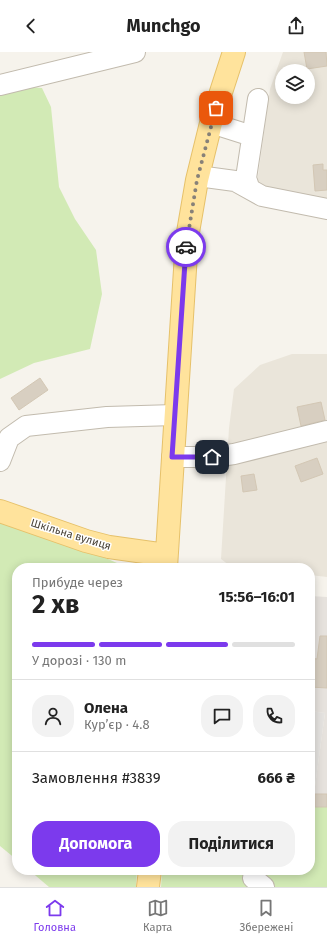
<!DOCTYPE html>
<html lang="uk">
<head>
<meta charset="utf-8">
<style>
  :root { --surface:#fff; --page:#f2f2f2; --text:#222; --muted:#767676; --line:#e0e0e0; --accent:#7c3aed }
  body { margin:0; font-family:"Fira Sans",sans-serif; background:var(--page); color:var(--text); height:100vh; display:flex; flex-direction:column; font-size:15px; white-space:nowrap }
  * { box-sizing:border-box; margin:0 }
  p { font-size:13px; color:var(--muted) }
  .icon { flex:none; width:22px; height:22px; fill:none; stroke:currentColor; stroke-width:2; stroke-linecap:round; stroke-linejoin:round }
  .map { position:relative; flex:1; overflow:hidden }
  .side { position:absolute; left:12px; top:511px; width:303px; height:312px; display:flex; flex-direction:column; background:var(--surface); border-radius:16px; box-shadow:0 2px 10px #0003 }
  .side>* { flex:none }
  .controls { position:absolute; left:275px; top:12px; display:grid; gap:8px }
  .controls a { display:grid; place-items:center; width:40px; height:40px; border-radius:50%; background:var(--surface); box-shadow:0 2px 10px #0003; font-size:20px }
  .pin { position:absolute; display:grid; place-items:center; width:34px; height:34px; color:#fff; margin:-17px; border-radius:8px; box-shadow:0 2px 6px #0006 }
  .courier { position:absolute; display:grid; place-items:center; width:40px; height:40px; margin:-20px; border:3px solid #7c3aed; border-radius:50%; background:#fff; color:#222; box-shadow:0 1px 5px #0007 }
  .summary em { font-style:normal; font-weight:700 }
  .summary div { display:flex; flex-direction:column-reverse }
  .summary { display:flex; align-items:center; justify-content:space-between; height:68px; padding:0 20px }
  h1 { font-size:26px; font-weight:700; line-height:30px }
  .bar { display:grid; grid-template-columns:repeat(4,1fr); gap:6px 4px; align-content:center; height:48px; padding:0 20px }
  .bar i { height:5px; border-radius:3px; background:var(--line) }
  .bar .active { background:var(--accent) }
  .bar p { grid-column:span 4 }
  .line { display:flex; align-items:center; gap:10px; padding:0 20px; border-top:1px solid var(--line) }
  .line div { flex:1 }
  .round { display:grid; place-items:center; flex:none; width:42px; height:42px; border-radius:16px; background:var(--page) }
  .action { display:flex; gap:8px; margin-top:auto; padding:8px 20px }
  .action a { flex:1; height:46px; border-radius:16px; background:var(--accent); color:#fff; font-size:16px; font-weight:700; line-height:46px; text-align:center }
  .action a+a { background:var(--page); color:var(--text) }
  header { display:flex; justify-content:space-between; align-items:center; height:52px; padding:0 20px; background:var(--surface); font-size:18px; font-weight:700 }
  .tab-bar { display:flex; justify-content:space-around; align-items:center; height:56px; border-top:1px solid var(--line); background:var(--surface); font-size:11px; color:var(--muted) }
  .tab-bar a { display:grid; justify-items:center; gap:2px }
  .tab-bar .active { color:var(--accent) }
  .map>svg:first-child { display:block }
  .residential { fill:#eae5da; fill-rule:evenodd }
  .industrial { fill:#e6e2dd }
  .green { fill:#d2eab5 }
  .parking { fill:#e5e3e0 }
  .building { fill:#d8cfc1; stroke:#d3c7b4 }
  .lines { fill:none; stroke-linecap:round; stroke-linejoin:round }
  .minor-casing { stroke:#c2bbae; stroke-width:22 }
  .major-casing { stroke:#e6c16a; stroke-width:24 }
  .minor { stroke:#fff; stroke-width:20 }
  .major { stroke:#ffe39c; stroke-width:22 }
  .done { stroke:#878178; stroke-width:4; stroke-dasharray:0 7.2 }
  .route { stroke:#7c3aed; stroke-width:5 }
  .labels { text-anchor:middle; stroke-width:3; stroke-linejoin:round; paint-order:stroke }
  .street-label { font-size:11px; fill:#4b4439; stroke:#fff }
</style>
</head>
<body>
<header><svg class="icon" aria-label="back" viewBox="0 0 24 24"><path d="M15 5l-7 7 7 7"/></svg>Munchgo<svg class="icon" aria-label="share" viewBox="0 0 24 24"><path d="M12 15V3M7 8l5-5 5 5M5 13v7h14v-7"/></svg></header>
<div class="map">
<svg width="327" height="835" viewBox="0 0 327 835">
  <rect width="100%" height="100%" fill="#f6f3ec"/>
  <path class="residential" d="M283,0H327V150L270,140L257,131L270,37ZM282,19H308V45H282Z
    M292,302H327V525L310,523V516H233L221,507L229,376L234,337L260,313Z"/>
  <path class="industrial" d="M310,544L327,545V751L313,749L325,661L310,659Z"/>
  <path class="green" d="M30,35L42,36L51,55L59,135L75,167L96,198L102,242L90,297L34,311L0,327V42Z
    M0,467L85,497L117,511L123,516H17V808L0,794Z
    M310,748L327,751V835H161L162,818H310Z
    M29,818H137L136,835H49Z"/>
  <path class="parking" d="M310,659L325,661L313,749L310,748Z"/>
  <path class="building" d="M304,0H326L327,14L307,17Z
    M323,112V118H327V138L315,139L313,113Z
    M40,326L48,338L19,358L11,346Z
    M321,350L325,368L301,374L297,355Z
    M317,406L323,422L301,430L295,414Z
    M254,422L257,438L243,440L241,424Z
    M320,584H327V636L310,635V606L317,607Z
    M315,742H327V755H315Z"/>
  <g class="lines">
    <defs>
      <path id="minor" d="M0,33L135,0
        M211,71L252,84
        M198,124L235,129L262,144L327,157
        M249,135L246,126L258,47
        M172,405H213L234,402L327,379
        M0,409L9,386L26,374L107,365L175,363
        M253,826L264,835"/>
      <path id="major" d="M0,459L86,489L109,495L166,503
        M166,516L187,186L197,128L211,71L234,0
        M148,835L150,818"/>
    </defs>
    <use href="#minor" class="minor-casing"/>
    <use href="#major" class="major-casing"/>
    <use href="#minor" class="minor"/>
    <use href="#major" class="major"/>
  </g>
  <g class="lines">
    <path class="done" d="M186,195L197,128L216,56"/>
    <path class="route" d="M186,195L172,405H212"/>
  </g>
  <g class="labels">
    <g class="street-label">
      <text transform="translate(71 482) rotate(17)" y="4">Шкільна вулиця</text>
    </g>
  </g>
</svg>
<div class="controls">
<a><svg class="icon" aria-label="layers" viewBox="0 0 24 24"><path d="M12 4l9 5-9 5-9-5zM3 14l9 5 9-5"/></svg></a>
</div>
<div class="pin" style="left:216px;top:56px;background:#ea580c"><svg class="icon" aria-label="bag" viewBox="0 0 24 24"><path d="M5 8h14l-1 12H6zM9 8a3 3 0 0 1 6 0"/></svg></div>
<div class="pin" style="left:212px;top:405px;background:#1f2937"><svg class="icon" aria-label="home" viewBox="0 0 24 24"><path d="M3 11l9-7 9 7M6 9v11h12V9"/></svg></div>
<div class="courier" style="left:186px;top:195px"><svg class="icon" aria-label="car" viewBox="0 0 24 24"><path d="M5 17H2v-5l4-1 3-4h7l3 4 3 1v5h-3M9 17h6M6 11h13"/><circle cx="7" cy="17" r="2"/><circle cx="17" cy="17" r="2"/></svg></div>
<section class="side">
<div class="summary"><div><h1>2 хв</h1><p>Прибуде через</p></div><em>15:56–16:01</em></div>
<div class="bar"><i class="active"></i><i class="active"></i><i class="active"></i><i></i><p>У дорозі · 130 m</p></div>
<div class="line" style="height:72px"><a class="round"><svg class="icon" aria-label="person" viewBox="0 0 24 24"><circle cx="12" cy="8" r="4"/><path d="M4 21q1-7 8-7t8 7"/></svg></a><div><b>Олена</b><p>Кур’єр · 4.8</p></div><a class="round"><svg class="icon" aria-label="chat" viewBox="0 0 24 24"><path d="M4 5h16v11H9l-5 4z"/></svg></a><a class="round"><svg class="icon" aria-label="phone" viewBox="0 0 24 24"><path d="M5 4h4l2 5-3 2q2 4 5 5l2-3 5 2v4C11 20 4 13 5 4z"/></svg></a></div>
<div class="line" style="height:52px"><div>Замовлення #3839</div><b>666 ₴</b></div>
<div class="action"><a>Допомога</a><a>Поділитися</a></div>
</section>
</div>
<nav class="tab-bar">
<a class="active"><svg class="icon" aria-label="home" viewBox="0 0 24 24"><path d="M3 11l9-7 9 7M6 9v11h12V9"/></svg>Головна</a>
<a><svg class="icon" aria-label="map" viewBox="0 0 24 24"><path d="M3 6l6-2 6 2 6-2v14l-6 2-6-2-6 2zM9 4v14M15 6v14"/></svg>Карта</a>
<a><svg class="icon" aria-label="saved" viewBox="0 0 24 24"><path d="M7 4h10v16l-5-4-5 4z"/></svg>Збережені</a>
</nav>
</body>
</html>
